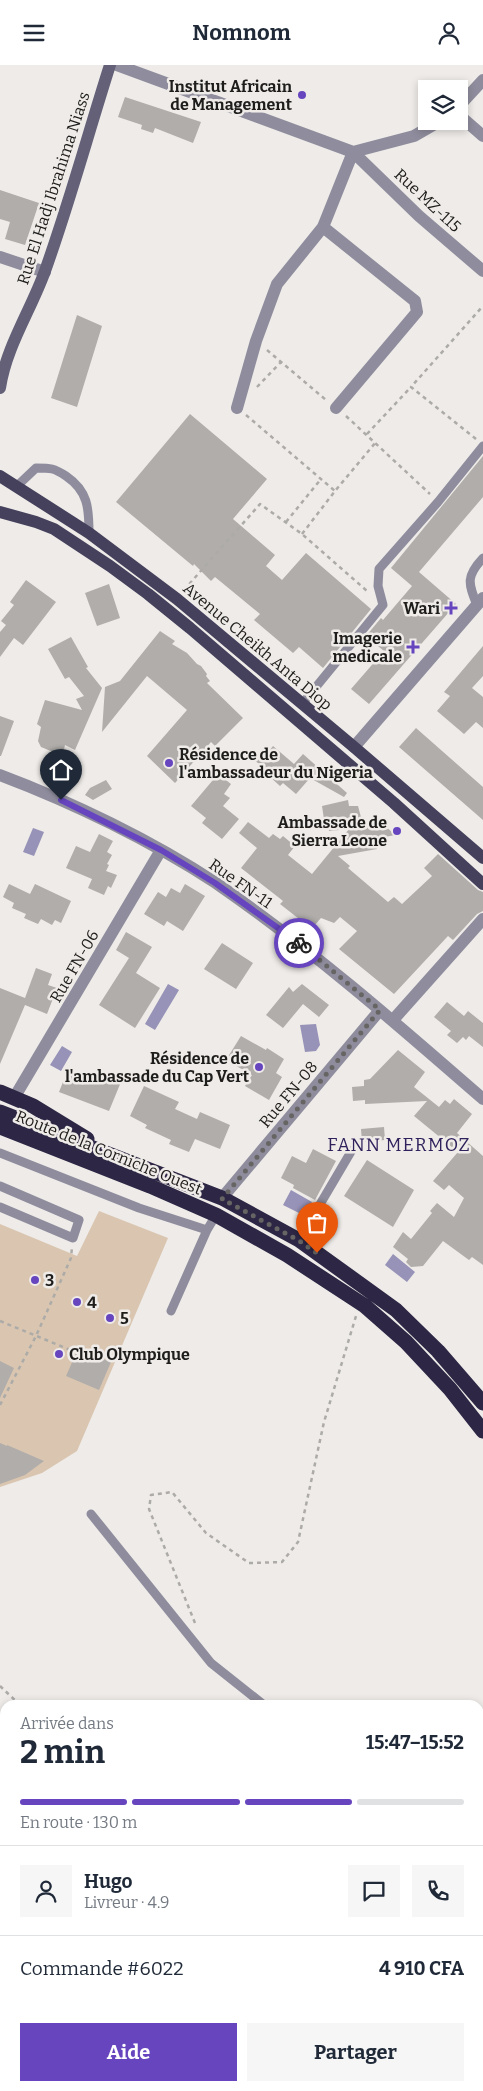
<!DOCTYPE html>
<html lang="fr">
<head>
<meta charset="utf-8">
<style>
  :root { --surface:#fff; --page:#f6f6f7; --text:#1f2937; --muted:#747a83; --line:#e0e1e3; --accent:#6645be }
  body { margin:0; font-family:Bitter,serif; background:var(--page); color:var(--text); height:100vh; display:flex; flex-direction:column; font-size:19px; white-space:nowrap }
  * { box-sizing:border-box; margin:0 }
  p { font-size:16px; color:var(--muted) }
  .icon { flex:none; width:28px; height:28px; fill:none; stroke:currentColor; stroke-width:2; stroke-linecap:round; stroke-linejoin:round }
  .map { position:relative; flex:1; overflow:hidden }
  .details { position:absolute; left:0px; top:1635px; width:484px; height:391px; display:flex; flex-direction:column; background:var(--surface); border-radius:15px 15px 0 0; box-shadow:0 2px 8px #0003 }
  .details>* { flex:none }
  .fabs { position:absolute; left:418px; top:15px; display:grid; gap:10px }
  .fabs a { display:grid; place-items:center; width:50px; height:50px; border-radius:0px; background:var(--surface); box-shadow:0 2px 8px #0003; font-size:25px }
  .pin { position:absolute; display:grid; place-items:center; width:42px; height:42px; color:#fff; margin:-51px -21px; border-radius:50% 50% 50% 0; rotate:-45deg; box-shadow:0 0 5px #0007 }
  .pin .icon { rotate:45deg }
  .courier { position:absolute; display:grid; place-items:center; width:50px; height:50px; margin:-25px; border:4px solid #6645be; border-radius:50%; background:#fff; color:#222; box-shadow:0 1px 6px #0007 }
  .overview em { font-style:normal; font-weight:700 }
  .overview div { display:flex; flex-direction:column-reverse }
  .overview { display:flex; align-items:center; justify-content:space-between; height:85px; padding:0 20px }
  h1 { font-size:32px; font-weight:700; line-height:38px }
  .bar { display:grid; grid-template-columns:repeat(4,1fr); gap:8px 5px; align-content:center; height:60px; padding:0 20px }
  .bar i { height:6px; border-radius:4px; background:var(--line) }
  .bar .current { background:var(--accent) }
  .bar p { grid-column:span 4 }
  .line { display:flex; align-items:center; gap:12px; padding:0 20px; border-top:1px solid var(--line) }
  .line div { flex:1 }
  .round { display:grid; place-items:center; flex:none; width:52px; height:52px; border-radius:0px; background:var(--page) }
  .cta { display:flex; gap:10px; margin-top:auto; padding:10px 20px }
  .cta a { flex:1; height:58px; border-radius:0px; background:var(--accent); color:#fff; font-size:20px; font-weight:700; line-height:58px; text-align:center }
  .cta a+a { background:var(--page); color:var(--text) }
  header { display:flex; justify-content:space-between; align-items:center; height:65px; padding:0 20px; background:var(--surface); font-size:22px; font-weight:700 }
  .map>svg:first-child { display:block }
  .green { fill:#dac6b0 }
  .water { fill:#9792b7 }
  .building { fill:#b0adaa }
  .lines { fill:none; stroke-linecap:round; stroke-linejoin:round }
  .path { stroke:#adaba8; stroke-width:2.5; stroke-dasharray:4 4; stroke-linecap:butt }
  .lane { stroke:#8f8d9d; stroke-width:9 }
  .street { stroke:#8f8d9d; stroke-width:12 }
  .secondary { stroke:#636078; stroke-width:12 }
  .primary { stroke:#45415c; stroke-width:12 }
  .highway { stroke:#2d2745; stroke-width:15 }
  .done { stroke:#676563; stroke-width:5; stroke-dasharray:0 9 }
  .route { stroke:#6645be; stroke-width:6 }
  .poi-dot { fill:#6645be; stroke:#eeebe8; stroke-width:2 }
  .labels { text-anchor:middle; stroke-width:5; stroke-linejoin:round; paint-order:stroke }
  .poi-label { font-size:16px; font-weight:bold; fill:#1e1d1b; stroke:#eeebe8; text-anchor:end }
  .street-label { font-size:16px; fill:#1e1d1b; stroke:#eeebe8 }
  .neighbourhood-label { font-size:18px; letter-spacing:1px; fill:#30215c; stroke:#eeebe8 }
</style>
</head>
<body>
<header><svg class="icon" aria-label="menu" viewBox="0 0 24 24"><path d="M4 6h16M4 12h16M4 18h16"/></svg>Nomnom<svg class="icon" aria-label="person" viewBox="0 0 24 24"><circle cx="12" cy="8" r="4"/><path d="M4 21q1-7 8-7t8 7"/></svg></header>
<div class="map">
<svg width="483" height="2026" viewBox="0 0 483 2026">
  <rect width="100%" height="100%" fill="#eeebe8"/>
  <path class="green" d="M99,1146L168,1173L77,1386L42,1408L0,1422V1159L77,1191Z"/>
  <path class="water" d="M33,763L44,767L34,791L23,787Z
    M168,919L179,925L155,965L145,959Z
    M316,959L320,980L316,986L305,987L300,960Z
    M62,981L72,987L61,1006L50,1000Z
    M291,1125L312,1137L305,1151L283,1140Z
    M393,1189L415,1207L407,1217L385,1200Z
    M0,1703L5,1706V2021H204L203,2026H0Z"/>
  <path class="building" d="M125,32L201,57L193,78L155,63L153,68L141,64L142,60L118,52Z
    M0,125L39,138L25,180L5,174L10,157L0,154Z
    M77,250L102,261L77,342L51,333Z
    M190,349L267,414L233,454L275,490L266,501L282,515L306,488L371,544L323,603L299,582L293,588L254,555L260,549L215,512L211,516L194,499L193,501L116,437Z
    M483,391V432L419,507L456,539L369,639L351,624L384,586L366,571L381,553L383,555L412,521L391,503Z
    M26,515L56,537L23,580L14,573L0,592V567L6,560L1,556L14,540L10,537Z
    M109,519L120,553L97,561L85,528Z
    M160,566L175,576L172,579L187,588L197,599L201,601L207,609L206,611L210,616L207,618L243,653L215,681L211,677L175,718L147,691L187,645L147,611L102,667L105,622L120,616Z
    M71,572L88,602L86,603L102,623L75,685L65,680L63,689H58L41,682L38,676L41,662L37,659L45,635L82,645L76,634L84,631L69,612L65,614L48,584Z
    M483,581V611L472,623L483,632V663L476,657L464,669L437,646L450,631L444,627Z
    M0,651L14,656L1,691H0Z
    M416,663L483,722V755L399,682Z
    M273,681L294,699L303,689L347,728L344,732L310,713L296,729L283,718L280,721L269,711L271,709L253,694L261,686L266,690Z
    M218,709L231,719L224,729L230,733L223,741L239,754L222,774L202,758L206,753L191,741Z
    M106,715L112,724L93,735L85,730L90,723Z
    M348,735L349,741H358L362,756L379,755L395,770L375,774L377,784L338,791L350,801L348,803L388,837L394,832L402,839L432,811L424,803L438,789L478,825L483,827V846L477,849L453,875L448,871L394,929L339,884L357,866L340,852L334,858L321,853L314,861L310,858L308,861L280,839L283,836L278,832L241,803L257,783L239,768L248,757L269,773L273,769L280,774L283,771L295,781L288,790L312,809L349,764L329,766L328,761H325L322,741Z
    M99,769L113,776L107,787L112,790L107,799L109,800L106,806L117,810L111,823L108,821L104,830L88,823L92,814L66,803L76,781L90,787Z
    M9,819L30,829L35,819L71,836L61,858L55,855L52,860L41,854L38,859L24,853L26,849L12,843L14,838L3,832Z
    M185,819L205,831L183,866L167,856L164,861L144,849L158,827L166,832L171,823L180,828Z
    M126,867L152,882L136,908L160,923L135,963L99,940L129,893L116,885Z
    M222,878L253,898L236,924L204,904Z
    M36,903L52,909L48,920L57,923L47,949L25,940L0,999V923L25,933Z
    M302,919L329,940L319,952L303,939L283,963L266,950L289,922L293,927Z
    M447,937L464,951L468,946L483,958V982L469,971L466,975L463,972L457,978L447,970L451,966L434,952Z
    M241,971L266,985L267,983L284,994L276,1008L282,1012L269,1035L245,1021L252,1010L226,995Z
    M398,985L425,1007L414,1022L439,1042L445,1035L450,1039L454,1034L472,1049L457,1068L483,1091V1200L472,1192L469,1195L443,1176L423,1201L411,1202L406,1197L408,1194L393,1182L403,1167L411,1174L432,1148L430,1146L437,1138L454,1152L464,1133L449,1120L444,1125L433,1116L458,1087L414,1051L427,1036L365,1039V1035L353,1036L352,1022L364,1021V1015L370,1014Z
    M112,1006L123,1012L109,1046L59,1027L67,1007L93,1016L95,1010L108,1015Z
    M144,1021L179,1037L175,1044L197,1054L200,1047L230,1060L220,1084L195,1074L189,1087L169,1079L171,1075L145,1063L147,1060L130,1051Z
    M384,1062L385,1075L362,1077L361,1064Z
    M313,1084L336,1096L315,1135L293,1123L294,1120L281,1113L292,1091L306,1098Z
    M367,1095L414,1125L393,1162L344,1131Z
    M78,1284L111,1297L99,1325L66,1311Z
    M0,1296L14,1303L0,1333Z
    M0,1378L7,1381V1380L44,1396L25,1410L0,1419Z"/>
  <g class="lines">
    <path class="path" d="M267,285L326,335
      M257,322L281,297
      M246,350L335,426
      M346,351L430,429
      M367,369L411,322
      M476,374L411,322L483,241
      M286,457L321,414
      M302,469L335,426L376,377
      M184,525L260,439L302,469L367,526
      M0,1256L73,1286
      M0,1340L36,1271L71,1193L72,1182
      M195,1558L149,1444L151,1430L172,1427L206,1468L249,1498L282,1497L298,1477L324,1357L356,1251
      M0,1621L20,1640"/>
    <path class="lane" d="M17,421L36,403C51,403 54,403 66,411C88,426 89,443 89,468
      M477,540C468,518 466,511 483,493
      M302,639L383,540L378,521L379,504L438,437L483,381
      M0,1088L139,1143L207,1165
      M0,1121L79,1155L73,1173L0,1142
      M299,1175L352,1085
      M171,1246L207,1165L216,1150
      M91,1449L211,1598L264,1640
      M479,1946L483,1952
      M479,1965H483
      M366,2026L367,2021"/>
    <path class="street" d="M117,0L353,87L414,71L440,56
      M459,41L483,15
      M459,50L483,71
      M323,162L415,236L417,247L336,343
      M0,192L45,207
      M237,343L256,276L277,219L323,162L353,87L419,151L483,206
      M354,682L483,533
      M0,710C72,737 152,776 216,818C310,883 397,959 483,1034
      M393,955L483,854
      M14,1033L161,785
      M222,1133L380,945"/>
    <path class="secondary" d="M0,323C6,282 31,245 45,206C69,139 88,69 110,0"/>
    <path class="primary" d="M0,411L89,468L177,534L354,682L483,793
      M0,447L36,457L54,464L110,501L148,529L190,563L394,738L483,819"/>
    <path class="highway" d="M0,1027L33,1041L87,1074
      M0,1047L222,1133L299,1175L396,1245L438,1286L483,1338
      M0,1062L150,1121L216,1150L287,1190L365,1241L406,1277L450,1324L483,1366"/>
  </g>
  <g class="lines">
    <path class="done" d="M299,878L380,945L222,1134L298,1175L317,1188"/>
    <path class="route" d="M61,735L161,785L215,818L299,878"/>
  </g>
  <g class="poi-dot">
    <circle cx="302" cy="30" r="5"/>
    <path d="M448.5 535.5h5v5h5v5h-5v5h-5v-5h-5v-5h5z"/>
    <path d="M410.5 574.5h5v5h5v5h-5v5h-5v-5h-5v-5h5z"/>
    <circle cx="169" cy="698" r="5"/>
    <circle cx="397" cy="766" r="5"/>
    <circle cx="259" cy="1002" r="5"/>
    <circle cx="35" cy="1215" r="5"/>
    <circle cx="77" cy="1237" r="5"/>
    <circle cx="110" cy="1253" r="5"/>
    <circle cx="59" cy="1289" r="5"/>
  </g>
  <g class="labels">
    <g class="poi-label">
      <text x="292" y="27">Institut Africain<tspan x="292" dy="18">de Management</tspan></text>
      <text x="440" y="549">Wari</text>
      <text x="402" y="579">Imagerie<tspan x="402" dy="18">medicale</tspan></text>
      <text x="179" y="695" text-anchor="start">Résidence de<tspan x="179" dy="18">l'ambassadeur du Nigeria</tspan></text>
      <text x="387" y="763">Ambassade de<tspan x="387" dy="18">Sierra Leone</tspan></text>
      <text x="249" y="999">Résidence de<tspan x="249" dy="18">l'ambassade du Cap Vert</tspan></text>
      <text x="45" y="1221" text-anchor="start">3</text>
      <text x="87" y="1243" text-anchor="start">4</text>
      <text x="120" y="1259" text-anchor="start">5</text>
      <text x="69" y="1295" text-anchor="start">Club Olympique</text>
    </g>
    <g class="street-label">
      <text transform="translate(53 123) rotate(-72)" y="6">Rue El Hadj Ibrahima Niass</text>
      <text transform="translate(428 135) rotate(43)" y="6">Rue MZ-115</text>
      <text transform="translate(258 581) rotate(40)" y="6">Avenue Cheikh Anta Diop</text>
      <text transform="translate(241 818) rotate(35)" y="6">Rue FN-11</text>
      <text transform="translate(74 901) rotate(-60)" y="6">Rue FN-06</text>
      <text transform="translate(288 1029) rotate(-50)" y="6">Rue FN-08</text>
      <text transform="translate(109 1087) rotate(22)" y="6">Route de la Corniche Ouest</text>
    </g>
    <g class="neighbourhood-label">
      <text x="399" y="1086">FANN MERMOZ</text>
    </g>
  </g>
</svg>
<div class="fabs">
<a><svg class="icon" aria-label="layers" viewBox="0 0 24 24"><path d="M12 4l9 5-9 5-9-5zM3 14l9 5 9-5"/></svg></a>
</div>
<div class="pin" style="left:317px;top:1188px;background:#ea580c"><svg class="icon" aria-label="bag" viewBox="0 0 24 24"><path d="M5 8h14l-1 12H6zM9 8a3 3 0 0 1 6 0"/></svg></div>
<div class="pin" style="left:61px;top:735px;background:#1f2937"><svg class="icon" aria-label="home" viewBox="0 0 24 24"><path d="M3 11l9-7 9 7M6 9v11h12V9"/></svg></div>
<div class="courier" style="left:299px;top:878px"><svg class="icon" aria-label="bike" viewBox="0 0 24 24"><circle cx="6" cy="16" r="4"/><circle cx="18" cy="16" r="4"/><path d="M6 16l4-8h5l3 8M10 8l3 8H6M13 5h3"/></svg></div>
<section class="details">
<div class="overview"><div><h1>2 min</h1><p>Arrivée dans</p></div><em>15:47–15:52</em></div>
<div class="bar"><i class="current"></i><i class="current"></i><i class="current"></i><i></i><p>En route · 130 m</p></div>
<div class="line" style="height:90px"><a class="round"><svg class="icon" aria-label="person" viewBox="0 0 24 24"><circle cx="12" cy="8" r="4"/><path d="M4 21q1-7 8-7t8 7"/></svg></a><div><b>Hugo</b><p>Livreur · 4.9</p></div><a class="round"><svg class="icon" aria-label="chat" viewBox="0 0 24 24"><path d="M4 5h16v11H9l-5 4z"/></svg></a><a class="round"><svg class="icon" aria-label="phone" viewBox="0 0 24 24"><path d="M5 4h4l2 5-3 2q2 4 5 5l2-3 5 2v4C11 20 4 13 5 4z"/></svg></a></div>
<div class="line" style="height:65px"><div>Commande #6022</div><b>4 910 CFA</b></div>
<div class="cta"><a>Aide</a><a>Partager</a></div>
</section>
</div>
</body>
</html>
